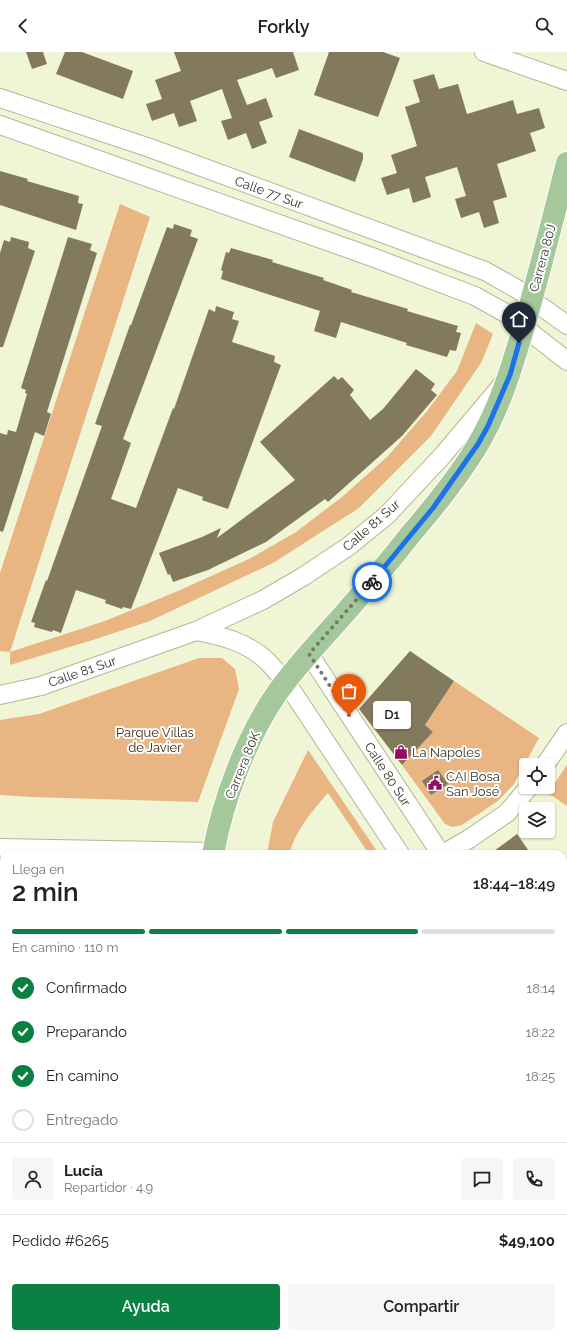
<!DOCTYPE html>
<html lang="es">
<head>
<meta charset="utf-8">
<style>
  :root { --surface:#fff; --page:#f6f6f6; --text:#222; --muted:#767676; --line:#e0e0e0; --accent:#0b8043 }
  body { margin:0; font-family:Raleway,sans-serif; background:var(--page); color:var(--text); height:100vh; display:flex; flex-direction:column; font-size:15px; white-space:nowrap }
  * { box-sizing:border-box; margin:0 }
  p { font-size:13px; color:var(--muted) }
  .icon { flex:none; width:22px; height:22px; fill:none; stroke:currentColor; stroke-width:2; stroke-linecap:round; stroke-linejoin:round }
  .map { position:relative; flex:1; overflow:hidden }
  .panel { position:absolute; left:0px; top:798px; width:567px; height:488px; display:flex; flex-direction:column; background:var(--surface); border-radius:12px 12px 0 0; box-shadow:0 1px 3px #0004 }
  .panel>* { flex:none }
  .fabs { position:absolute; left:519px; top:706px; display:grid; gap:8px }
  .fabs a { display:grid; place-items:center; width:36px; height:36px; border-radius:4px; background:var(--surface); box-shadow:0 1px 3px #0004; font-size:20px }
  .pin { position:absolute; display:grid; place-items:center; width:34px; height:34px; color:#fff; margin:-41px -17px; border-radius:50% 50% 50% 0; rotate:-45deg; box-shadow:0 0 4px #0007 }
  .pin .icon { rotate:45deg }
  .courier { position:absolute; display:grid; place-items:center; width:40px; height:40px; margin:-20px; border:3px solid #1a73e8; border-radius:50%; background:#fff; color:#222; box-shadow:0 1px 5px #0007 }
  .bubble { position:absolute; height:28px; border-radius:4px; background:var(--surface); box-shadow:0 1px 3px #0004; font-size:13px; font-weight:600; line-height:28px; text-align:center }
  .headline em { font-style:normal; font-weight:600 }
  .headline div { display:flex; flex-direction:column-reverse }
  .headline { display:flex; align-items:center; justify-content:space-between; height:68px; padding:0 12px }
  h1 { font-size:26px; font-weight:600; line-height:30px }
  .bar { display:grid; grid-template-columns:repeat(4,1fr); gap:6px 4px; align-content:center; height:48px; padding:0 12px }
  .bar i { height:5px; border-radius:3px; background:var(--line) }
  .bar .on { background:var(--accent) }
  .bar p { grid-column:span 4 }
  .line { display:flex; align-items:center; gap:10px; padding:0 12px; border-top:1px solid var(--line) }
  .line div { flex:1 }
  .round { display:grid; place-items:center; flex:none; width:42px; height:42px; border-radius:4px; background:var(--page) }
  ol { padding:0 12px; list-style:none }
  li { display:flex; align-items:center; gap:12px; height:44px }
  li p { margin-inline-start:auto }
  li .icon { padding:4px; border-radius:50%; background:var(--accent); color:#fff; stroke-width:4 }
  li:last-child { color:var(--muted) }
  li i { width:22px; height:22px; border:2px solid var(--line); border-radius:50% }
  .cta { display:flex; gap:8px; margin-top:auto; padding:8px 12px }
  .cta a { flex:1; height:46px; border-radius:4px; background:var(--accent); color:#fff; font-size:16px; font-weight:600; line-height:46px; text-align:center }
  .cta a+a { background:var(--page); color:var(--text) }
  header { display:flex; justify-content:space-between; align-items:center; height:52px; padding:0 12px; background:var(--surface); font-size:18px; font-weight:600 }
  .map>svg:first-child { display:block }
  .green { fill:#e9b583 }
  .building { fill:#83795d }
  .lines { fill:none; stroke-linecap:round; stroke-linejoin:round }
  .minor-casing { stroke:#b1b698; stroke-width:20 }
  .major-casing { stroke:#fff; stroke-width:24 }
  .minor { stroke:#fff; stroke-width:18 }
  .major { stroke:#a4c79b; stroke-width:22 }
  .done { stroke:#767966; stroke-width:4; stroke-dasharray:0 7.2 }
  .route { stroke:#1a73e8; stroke-width:5 }
  .labels { text-anchor:middle; stroke-width:4; stroke-linejoin:round; paint-order:stroke }
  .street-label { font-size:13px; fill:#34362a; stroke:#fff }
  .park-label { font-size:13px; fill:#412709; stroke:#fff }
  .poi-label { font-size:13px; fill:#34362a; stroke:#fff; text-anchor:start }
</style>
</head>
<body>
<header><svg class="icon" aria-label="back" viewBox="0 0 24 24"><path d="M15 5l-7 7 7 7"/></svg>Forkly<svg class="icon" aria-label="search" viewBox="0 0 24 24"><circle cx="10" cy="10" r="6"/><path d="M15 15l6 6"/></svg></header>
<div class="map">
<svg width="567" height="1286" viewBox="0 0 567 1286">
  <rect width="100%" height="100%" fill="#f0f5d5"/>
  <path class="green" d="M120,152L150,165L10,600L105,569L178,539L251,506L296,480L342,445L388,404L427,359L457,319L476,271L493,282L481,311L431,384L359,456L273,511L150,569L96,587L10,613V600L0,599V521Z
    M199,606H222L235,617L239,637L198,750L31,745L0,743V668L39,662Z
    M454,629L539,686L514,732L498,749L462,773L452,775L445,772L402,713L433,680L425,673Z
    M308,698L379,802H369L328,741C314,757 293,781 290,802H267L273,770Z
    M567,713V754L548,741Z"/>
  <path class="building" d="M26,0H43L47,12L32,17Z
    M65,0H82L133,19L123,47L56,22Z
    M174,0H293L299,18L276,26L272,16L237,28L247,53L266,46L273,65L259,70L267,91L252,97L246,81L228,88L221,69L232,66L222,37L190,49L197,69L179,75L174,61L152,69L146,52L162,47L155,28L181,19Z
    M329,0H383L400,6L378,65L314,43Z
    M434,22L439,37L458,32L467,62L513,48L517,62L539,56L545,76L530,81L536,99L497,112L507,145L493,149L499,171L484,176L479,160L461,166L455,147L466,144L457,115L425,125L431,145L413,151L409,136L387,143L381,126L397,121L391,103L417,94L405,55L420,50L413,28Z
    M299,77L363,101V107L355,130L289,105Z
    M0,119L28,127L27,129L79,144L78,151L83,152L76,178L0,153Z
    M174,172L192,178L190,184L198,187L123,387L131,391L111,447L136,456L173,356L174,357L209,257L215,260L216,254L234,260L232,267L239,269L232,290L275,304L274,310L281,313L228,457L202,448L203,445L178,436L131,557L123,555L122,557L105,551L106,548L76,538L61,581L53,578L52,580L34,575L35,571L31,570L46,528L47,529L102,374L95,372L130,273H131L167,175L173,177Z
    M11,185L29,190L28,196L35,199L3,295H0V201L4,188L10,190Z
    M68,185L92,192L90,198L97,201L47,360L51,362L44,384L35,380L3,480L0,479V381L7,383L8,378L16,380L27,342L25,341L26,338L21,336Z
    M231,196L273,208L272,210L324,226L323,228L352,238L351,240L408,257L407,259L458,274L456,280L461,281L456,299L450,298L447,305L406,293L407,291L341,270L336,286L314,279L320,259L221,227L223,219L221,218L226,200L229,201Z
    M416,317L435,332L431,338L437,343L402,384L328,450L325,447L266,490L208,518L173,530L170,522L168,523L159,501L202,485L221,476L217,486L295,428L260,390L334,324L338,328L342,325L354,338L350,343L370,368L383,357Z
    M410,599L454,629L425,673L433,680L402,713L359,657Z
    M438,718L448,732L431,743L422,729Z
    M517,782L531,802H490Z"/>
  <g class="lines">
    <defs>
      <path id="minor" d="M484,0L567,29
        M0,46L150,96L485,219L517,237L567,273
        M0,73L372,205L475,244L507,262L567,309
        M196,579C222,584 247,590 267,609C273,615 279,623 286,630L400,802
        M309,602L441,802
        M0,643L41,634L196,579L263,548L304,524L349,494L387,463L443,403L502,333
        M545,713L567,681
        M0,796L213,800
        M443,802L469,787L507,761L529,735
        M0,886H4
        M563,988L567,994
        M0,1025H4
        M563,1049L567,1055
        M0,1234L4,1235
        M193,1282L209,1286
        M8,1286L9,1282
        M94,1286L95,1282
        M175,1286L176,1282
        M259,1286L260,1282"/>
      <path id="major" d="M213,802C223,748 246,686 277,641C297,613 321,588 344,562C367,536 389,510 410,483C434,455 458,426 477,394C503,351 516,301 530,253C543,206 555,159 567,111
        M353,1286V1282"/>
    </defs>
    <use href="#minor" class="minor-casing"/>
    <use href="#major" class="major-casing"/>
    <use href="#minor" class="minor"/>
    <use href="#major" class="major"/>
  </g>
  <g class="lines">
    <path class="done" d="M349,663L309,602L372,530"/>
    <path class="route" d="M372,530L433,456L478,392L488,374L510,323L519,291"/>
  </g>
  <defs>
    <symbol id="shop-bare" viewBox="-9 -9 18 18"><path d="M-5-2.5h2.3a2.7 3.5 0 0 1 5.4 0H5L5.5 6h-11ZM-1.5-2.5h3a1.5 2.3 0 0 0-3 0Z" fill="#970c61" stroke="#fff" stroke-width="2.5" paint-order="stroke"/></symbol>
    <symbol id="civic-bare" viewBox="-9 -9 18 18"><path d="M-.6-6.5H3V-4.5H.6V-3L4-1V1h2V6H-6V1h2V-1L-.6-3ZM-1.2 2.5V6h2.4V2.5Z" fill="#970c61" stroke="#fff" stroke-width="2.5" paint-order="stroke"/></symbol>
  </defs>
  <g fill-rule="evenodd">
    <use href="#shop-bare" x="391" y="690" width="20" height="20"/>
    <use href="#civic-bare" x="425" y="721" width="20" height="20"/>
  </g>
  <g class="labels">
    <g class="street-label">
      <text transform="translate(269 140) rotate(20)" y="5">Calle 77 Sur</text>
      <text transform="translate(542 206) rotate(-75)" y="5">Carrera 80J</text>
      <text transform="translate(371 473) rotate(-41)" y="5">Calle 81 Sur</text>
      <text transform="translate(82 619) rotate(-19)" y="5">Calle 81 Sur</text>
      <text transform="translate(242 713) rotate(-68)" y="5">Carrera 80K</text>
      <text transform="translate(388 722) rotate(57)" y="5">Calle 80 Sur</text>
    </g>
    <g class="park-label">
      <text x="155" y="685">Parque Villas<tspan x="155" dy="15">de Javier</tspan></text>
    </g>
    <g class="poi-label">
      <text x="412" y="705">La Napoles</text>
      <text x="446" y="729">CAI Bosa<tspan x="446" dy="15">San José</tspan></text>
    </g>
  </g>
</svg>
<div class="fabs">
<a><svg class="icon" aria-label="locate" viewBox="0 0 24 24"><circle cx="12" cy="12" r="6"/><path d="M12 2v4M12 18v4M2 12h4M18 12h4"/></svg></a>
<a><svg class="icon" aria-label="layers" viewBox="0 0 24 24"><path d="M12 4l9 5-9 5-9-5zM3 14l9 5 9-5"/></svg></a>
</div>
<div class="pin" style="left:349px;top:663px;background:#ea580c"><svg class="icon" aria-label="bag" viewBox="0 0 24 24"><path d="M5 8h14l-1 12H6zM9 8a3 3 0 0 1 6 0"/></svg></div>
<div class="pin" style="left:519px;top:291px;background:#1f2937"><svg class="icon" aria-label="home" viewBox="0 0 24 24"><path d="M3 11l9-7 9 7M6 9v11h12V9"/></svg></div>
<div class="courier" style="left:372px;top:530px"><svg class="icon" aria-label="bike" viewBox="0 0 24 24"><circle cx="6" cy="16" r="4"/><circle cx="18" cy="16" r="4"/><path d="M6 16l4-8h5l3 8M10 8l3 8H6M13 5h3"/></svg></div>
<div class="bubble" style="left:373px;top:649px;width:38px">D1</div>
<section class="panel">
<div class="headline"><div><h1>2 min</h1><p>Llega en</p></div><em>18:44–18:49</em></div>
<div class="bar"><i class="on"></i><i class="on"></i><i class="on"></i><i></i><p>En camino · 110 m</p></div>
<ol>
<li><svg class="icon" aria-label="check" viewBox="0 0 24 24"><path d="M5 12l5 5 9-10"/></svg>Confirmado<p>18:14</p></li>
<li><svg class="icon" aria-label="check" viewBox="0 0 24 24"><path d="M5 12l5 5 9-10"/></svg>Preparando<p>18:22</p></li>
<li><svg class="icon" aria-label="check" viewBox="0 0 24 24"><path d="M5 12l5 5 9-10"/></svg>En camino<p>18:25</p></li>
<li><i></i>Entregado</li>
</ol>
<div class="line" style="height:72px"><a class="round"><svg class="icon" aria-label="person" viewBox="0 0 24 24"><circle cx="12" cy="8" r="4"/><path d="M4 21q1-7 8-7t8 7"/></svg></a><div><b>Lucía</b><p>Repartidor · 4.9</p></div><a class="round"><svg class="icon" aria-label="chat" viewBox="0 0 24 24"><path d="M4 5h16v11H9l-5 4z"/></svg></a><a class="round"><svg class="icon" aria-label="phone" viewBox="0 0 24 24"><path d="M5 4h4l2 5-3 2q2 4 5 5l2-3 5 2v4C11 20 4 13 5 4z"/></svg></a></div>
<div class="line" style="height:52px"><div>Pedido #6265</div><b>$49,100</b></div>
<div class="cta"><a>Ayuda</a><a>Compartir</a></div>
</section>
</div>
</body>
</html>
